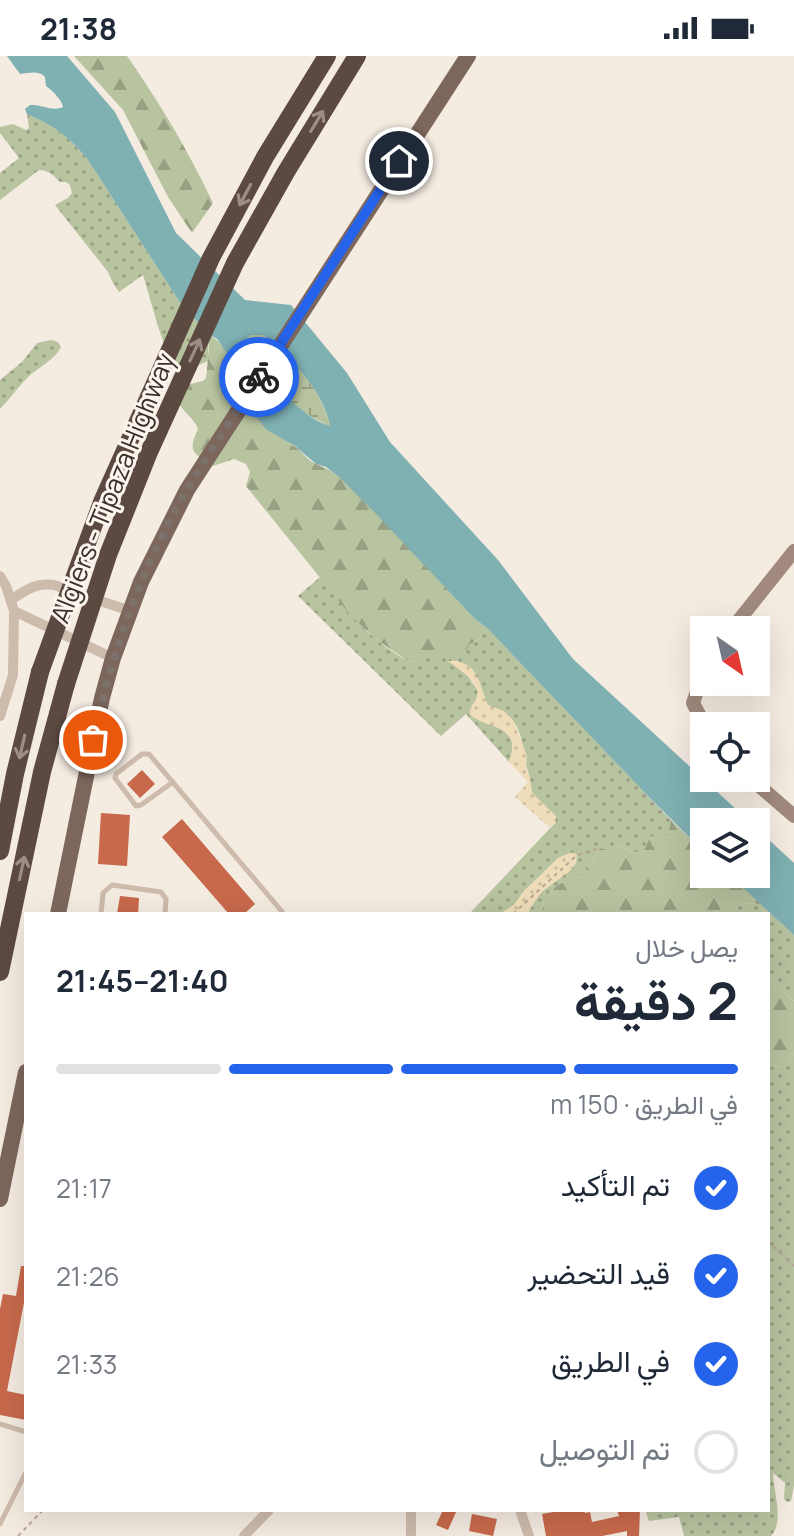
<!DOCTYPE html>
<html lang="ar">
<head>
<meta charset="utf-8">
<style>
  :root { --surface:#fff; --page:#f6f6f7; --text:#1f2937; --muted:#747a83; --line:#e0e1e3; --accent:#2563eb }
  body { margin:0; font-family:Manrope,Vazirmatn,sans-serif; background:var(--page); color:var(--text); direction:rtl; height:100vh; display:flex; flex-direction:column; font-size:30px; white-space:nowrap }
  * { box-sizing:border-box; margin:0 }
  p { font-size:26px; color:var(--muted) }
  .icon { flex:none; width:44px; height:44px; fill:none; stroke:currentColor; stroke-width:2; stroke-linecap:round; stroke-linejoin:round }
  .map { position:relative; flex:1; overflow:hidden; direction:ltr }
  .details { position:absolute; left:24px; top:856px; width:746px; height:600px; display:flex; flex-direction:column; background:var(--surface); border-radius:0px; box-shadow:0 8px 32px #0002; direction:rtl }
  .details>* { flex:none }
  .needle { width:52px; rotate:146deg }
  .tools { position:absolute; left:690px; top:560px; display:grid; gap:16px }
  .tools a { display:grid; place-items:center; width:80px; height:80px; border-radius:0px; background:var(--surface); box-shadow:0 8px 32px #0002; font-size:40px }
  .pin { position:absolute; display:grid; place-items:center; width:68px; height:68px; color:#fff; margin:-34px; border:4px solid #fff; border-radius:50%; box-shadow:0 2px 8px #0007 }
  .courier { position:absolute; display:grid; place-items:center; width:80px; height:80px; margin:-40px; border:6px solid #2563eb; border-radius:50%; background:#fff; color:#222; box-shadow:0 2px 10px #0007 }
  .headline em { font-style:normal; font-weight:700 }
  .headline div { display:flex; flex-direction:column-reverse }
  .headline { display:flex; align-items:center; justify-content:space-between; height:136px; padding:0 32px }
  h1 { font-size:52px; font-weight:700; line-height:60px }
  .bar { display:grid; grid-template-columns:repeat(4,1fr); gap:12px 8px; align-content:center; height:96px; padding:0 32px }
  .bar i { height:10px; border-radius:6px; background:var(--line) }
  .bar .on { background:var(--accent) }
  .bar p { grid-column:span 4 }
  ol { padding:0 32px; list-style:none }
  li { display:flex; align-items:center; gap:24px; height:88px }
  li p { margin-inline-start:auto }
  li .icon { padding:8px; border-radius:50%; background:var(--accent); color:#fff; stroke-width:4 }
  li:last-child { color:var(--muted) }
  li i { width:44px; height:44px; border:4px solid var(--line); border-radius:50% }
  .status { display:flex; justify-content:space-between; align-items:center; height:56px; padding:0 40px; background:var(--surface); direction:ltr }
  .status svg { height:22px; fill:currentColor }
  .map>svg:first-child { display:block }
  .grass { fill:url(#grass-dots) }
  .forest { fill:url(#forest-firs) }
  .wetland { fill:url(#wetland-marsh) }
  .sand { fill:url(#sand-dots) }
  .water { fill:#7fb0b2; fill-rule:evenodd }
  .building { fill:#c8694b }
  .lines { fill:none; stroke-linecap:round; stroke-linejoin:round }
  .path { stroke:#b9a596; stroke-width:2; stroke-dasharray:4 4; stroke-linecap:butt }
  .lane { stroke:#cdbbac; stroke-width:5 }
  .street { stroke:#cdbbac; stroke-width:10 }
  .secondary { stroke:#a18a7d; stroke-width:14 }
  .primary { stroke:#7d675c; stroke-width:16 }
  .highway { stroke:#5c4a42; stroke-width:18 }
  .highway-bridge { stroke:#5c4a42; stroke-width:18 }
  .oneway { stroke:#9c8e87 }
  .done { stroke:#7c716b; stroke-width:8; stroke-dasharray:0 14.4 }
  .route { stroke:#2563eb; stroke-width:10 }
  .labels { text-anchor:middle; stroke-width:6; stroke-linejoin:round; paint-order:stroke }
  .street-label { font-size:26px; fill:#3b302b; stroke:#fbf5ee }
</style>
</head>
<body>
<div class="status"><b>21:38</b><svg viewBox="0 0 49 12"><path d="M0 12V9h3v3zM5 12V6h3v6zM10 12V3h3v9zM15 12V0h3v12zM26 1h20v11H26zM47 4h2v5h-2z"/></svg></div>
<div class="map">
<svg width="794" height="1480" viewBox="0 0 794 1480">
  <defs>
    <pattern id="grass-dots" width="8" height="8" patternUnits="userSpaceOnUse" patternTransform="scale(2)"><rect width="8" height="8" fill="#b8c4a0"/><path d="M2 2h.1M6 6h.1" fill="none" stroke="#97a083" stroke-width="1.8" stroke-linecap="round"/></pattern>
    <pattern id="forest-firs" width="22" height="20" patternUnits="userSpaceOnUse" patternTransform="scale(2)"><rect width="22" height="20" fill="#b8c4a0"/><path d="M5 1l3.5 6h-7zM16 11l3.5 6h-7z" fill="#97a083"/></pattern>
    <pattern id="wetland-marsh" width="20" height="14" patternUnits="userSpaceOnUse" patternTransform="scale(2)"><rect width="20" height="14" fill="#b8c4a0"/><path d="M1 5h8M5 5V1M11 12h8M15 12V8" fill="none" stroke="#97a083"/></pattern>
    <pattern id="sand-dots" width="8" height="8" patternUnits="userSpaceOnUse" patternTransform="scale(2)"><rect width="8" height="8" fill="#efdcb8"/><path d="M2 2h.1M6 6h.1" fill="none" stroke="#cebd9e" stroke-width="1.8" stroke-linecap="round"/></pattern>
  </defs>
  <rect width="100%" height="100%" fill="#f4ebe1"/>
  <path class="grass" d="M27,58C54,70 70,81 88,104L179,245L207,277L209,305C198,308 191,317 179,312C165,306 149,236 143,219L119,236L113,227L108,216L55,149L68,142L72,137L70,129L66,126H60C53,119 49,114 39,114L0,144V117L19,102L0,77V71L13,68L26,74L29,72Z
    M51,284L58,286L61,291C54,305 38,311 27,322C17,332 10,343 0,353V324L22,306L37,287Z
    M320,521C349,558 369,582 409,606L415,605L422,595H431L440,598L468,620L478,635L477,641L488,667C509,676 518,683 509,706L466,658L441,680L298,540Z
    M488,573L671,764L668,779L665,782L650,781L645,795C641,796 637,797 634,796C623,794 620,786 610,794L600,792C594,802 589,812 580,819C575,824 569,824 562,827C549,833 542,844 543,858H527L540,837L572,813L577,805L548,813L524,835L514,849L507,855L499,858H469L556,766L555,760C548,753 537,747 533,738C530,732 531,725 529,719C518,686 529,665 488,650C479,630 481,614 457,605L470,588L478,584Z
    M743,847L761,848L794,879V945L768,923V858H730Z
    M794,998V1430L791,1445L787,1446L784,1443L785,1427L773,1417C773,1436 785,1465 771,1480H684L679,1461L649,1465L645,1454H768V1008L773,1011L783,1010Z"/>
  <path class="forest" d="M74,0H127C160,47 189,96 213,147L192,177L168,141L123,54Z
    M207,277C237,295 239,334 256,360C265,374 281,381 294,390C301,394 305,401 312,406C321,411 330,413 338,420C387,464 429,514 474,562L488,573L478,584L470,588L462,600L457,605H448C440,598 434,595 422,595L415,605L409,606L376,583L351,560L246,430L250,416L246,408L234,403L213,410C193,397 187,396 198,373C194,362 183,356 178,346L186,329L203,325L206,322L209,294Z
    M671,764L704,796V818H728L761,848L743,847L730,858H543C542,842 548,834 562,827C568,824 574,824 580,819C589,812 594,802 600,792L609,794C620,786 623,794 634,796C637,797 641,796 644,795L650,781L658,778L665,782L668,779Z
    M768,923L794,945V998L784,1010L773,1011L768,1008Z"/>
  <path class="wetland" d="M251,279H264C292,305 323,333 330,371L305,357L292,346L251,302L244,291V285Z"/>
  <path class="sand" d="M448,605C480,604 478,628 488,649L504,655L513,664L527,700L526,712L530,723L532,737L556,760V766L549,771L515,741L528,726L509,706C523,667 490,675 470,659C470,647 475,649 477,640C481,626 457,612 448,605Z
    M572,796L577,799C576,818 553,824 542,836C536,842 532,851 527,858H499L514,849L524,835L558,802Z"/>
  <path class="water" d="M7,0H67L115,56L176,177L245,244L291,249L347,317L390,386L498,504L573,603L750,766H704V796L645,737L488,573L474,562L378,460L338,420L326,411L316,408L295,390L267,374L256,361L226,296L217,283L207,277L179,245L88,104C70,81 54,70 27,58L25,53L30,49C42,48 52,56 63,51C62,44 52,34 46,30L45,21C39,14 29,17 20,18ZM251,279H264C291,304 323,333 330,370C320,367 310,361 302,354C291,346 247,302 244,291C244,289 244,287 244,285Z
    M756,772L794,807V879L728,818H756Z"/>
  <path class="building" d="M142,714L155,728L140,742L127,728Z
    M101,757L130,759L127,810L98,808Z
    M182,763L255,848L244,858H229L162,781Z
    M120,840L139,842L138,858H117Z
    M21,1210H26V1236L7,1335L26,1339V1364L0,1359V1253L3,1238L16,1240Z
    M443,1454H457L448,1474L436,1469Z
    M565,1454H584L585,1457L590,1456L592,1466L619,1460L617,1454H640L639,1480H627V1475L602,1480H546L542,1458Z
    M472,1458L497,1463L493,1480L469,1475Z"/>
  <g class="lines">
    <path class="path" d="M513,858L577,799L600,792
      M768,1185L794,1210
      M18,1480L43,1454"/>
    <path class="lane" d="M173,726L141,749L136,750L115,722L116,718L142,698H149L284,858
      M101,858L103,837L112,829L161,836L166,843L165,858
      M0,1368L26,1376
      M0,1468L26,1416"/>
    <path class="street" d="M0,520L6,530L14,555L13,619L0,660
      M11,544C26,534 36,526 54,529L130,555
      M14,555L113,602
      M411,1454V1480
      M520,1454L529,1480
      M244,1480L269,1454"/>
    <path class="secondary" d="M731,574L794,495
      M704,615L693,647L705,670
      M750,722L794,760"/>
    <path class="primary" d="M58,858L102,642L113,602L141,526L187,434L468,0
      M0,1143L26,1016"/>
    <path class="highway" d="M0,795L15,718L40,616
      M0,916L42,716L66,628"/>
    <path class="highway-bridge" d="M40,616L102,446L211,202L265,101L327,0
      M66,628L108,499L149,396L235,207L286,116L357,0"/>
  </g>
  <defs><path id="oneway-shaft" d="M-6 0H5M1.5-3L5.5 0L1.5 3" fill="none" stroke-width="1.6" stroke-linecap="round" stroke-linejoin="round" transform="scale(2)"/></defs>
  <g class="oneway">
    <use href="#oneway-shaft" transform="translate(317 65) rotate(-59)"/>
    <use href="#oneway-shaft" transform="translate(245 139) rotate(118)"/>
    <use href="#oneway-shaft" transform="translate(195 294) rotate(-65)"/>
    <use href="#oneway-shaft" transform="translate(22 691) rotate(103)"/>
    <use href="#oneway-shaft" transform="translate(22 812) rotate(-78)"/>
  </g>
  <g class="lines">
    <path class="done" d="M93,684C112,597 141,511 187,434C210,396 235,358 259,321"/>
    <path class="route" d="M259,321L399,105"/>
  </g>
  <g class="labels">
    <g class="street-label">
      <text transform="translate(113 432) rotate(-68)" y="9">Algiers - Tipaza Highway</text>
    </g>
  </g>
</svg>
<div class="tools">
<a><svg class="needle" viewBox="-14 -14 28 28"><path d="M0-13l5 13h-10z" fill="#e53935"/><path d="M0 13l5-13h-10z" fill="#747a83"/></svg></a>
<a><svg class="icon" aria-label="locate" viewBox="0 0 24 24"><circle cx="12" cy="12" r="6"/><path d="M12 2v4M12 18v4M2 12h4M18 12h4"/></svg></a>
<a><svg class="icon" aria-label="layers" viewBox="0 0 24 24"><path d="M12 4l9 5-9 5-9-5zM3 14l9 5 9-5"/></svg></a>
</div>
<div class="pin" style="left:93px;top:684px;background:#ea580c"><svg class="icon" aria-label="bag" viewBox="0 0 24 24"><path d="M5 8h14l-1 12H6zM9 8a3 3 0 0 1 6 0"/></svg></div>
<div class="pin" style="left:399px;top:105px;background:#1f2937"><svg class="icon" aria-label="home" viewBox="0 0 24 24"><path d="M3 11l9-7 9 7M6 9v11h12V9"/></svg></div>
<div class="courier" style="left:259px;top:321px"><svg class="icon" aria-label="bike" viewBox="0 0 24 24"><circle cx="6" cy="16" r="4"/><circle cx="18" cy="16" r="4"/><path d="M6 16l4-8h5l3 8M10 8l3 8H6M13 5h3"/></svg></div>
<section class="details">
<div class="headline"><div><h1>2 دقيقة</h1><p>يصل خلال</p></div><em>21:40–21:45</em></div>
<div class="bar"><i class="on"></i><i class="on"></i><i class="on"></i><i></i><p>في الطريق · 150 m</p></div>
<ol>
<li><svg class="icon" aria-label="check" viewBox="0 0 24 24"><path d="M5 12l5 5 9-10"/></svg>تم التأكيد<p>21:17</p></li>
<li><svg class="icon" aria-label="check" viewBox="0 0 24 24"><path d="M5 12l5 5 9-10"/></svg>قيد التحضير<p>21:26</p></li>
<li><svg class="icon" aria-label="check" viewBox="0 0 24 24"><path d="M5 12l5 5 9-10"/></svg>في الطريق<p>21:33</p></li>
<li><i></i>تم التوصيل</li>
</ol>
</section>
</div>
</body>
</html>
